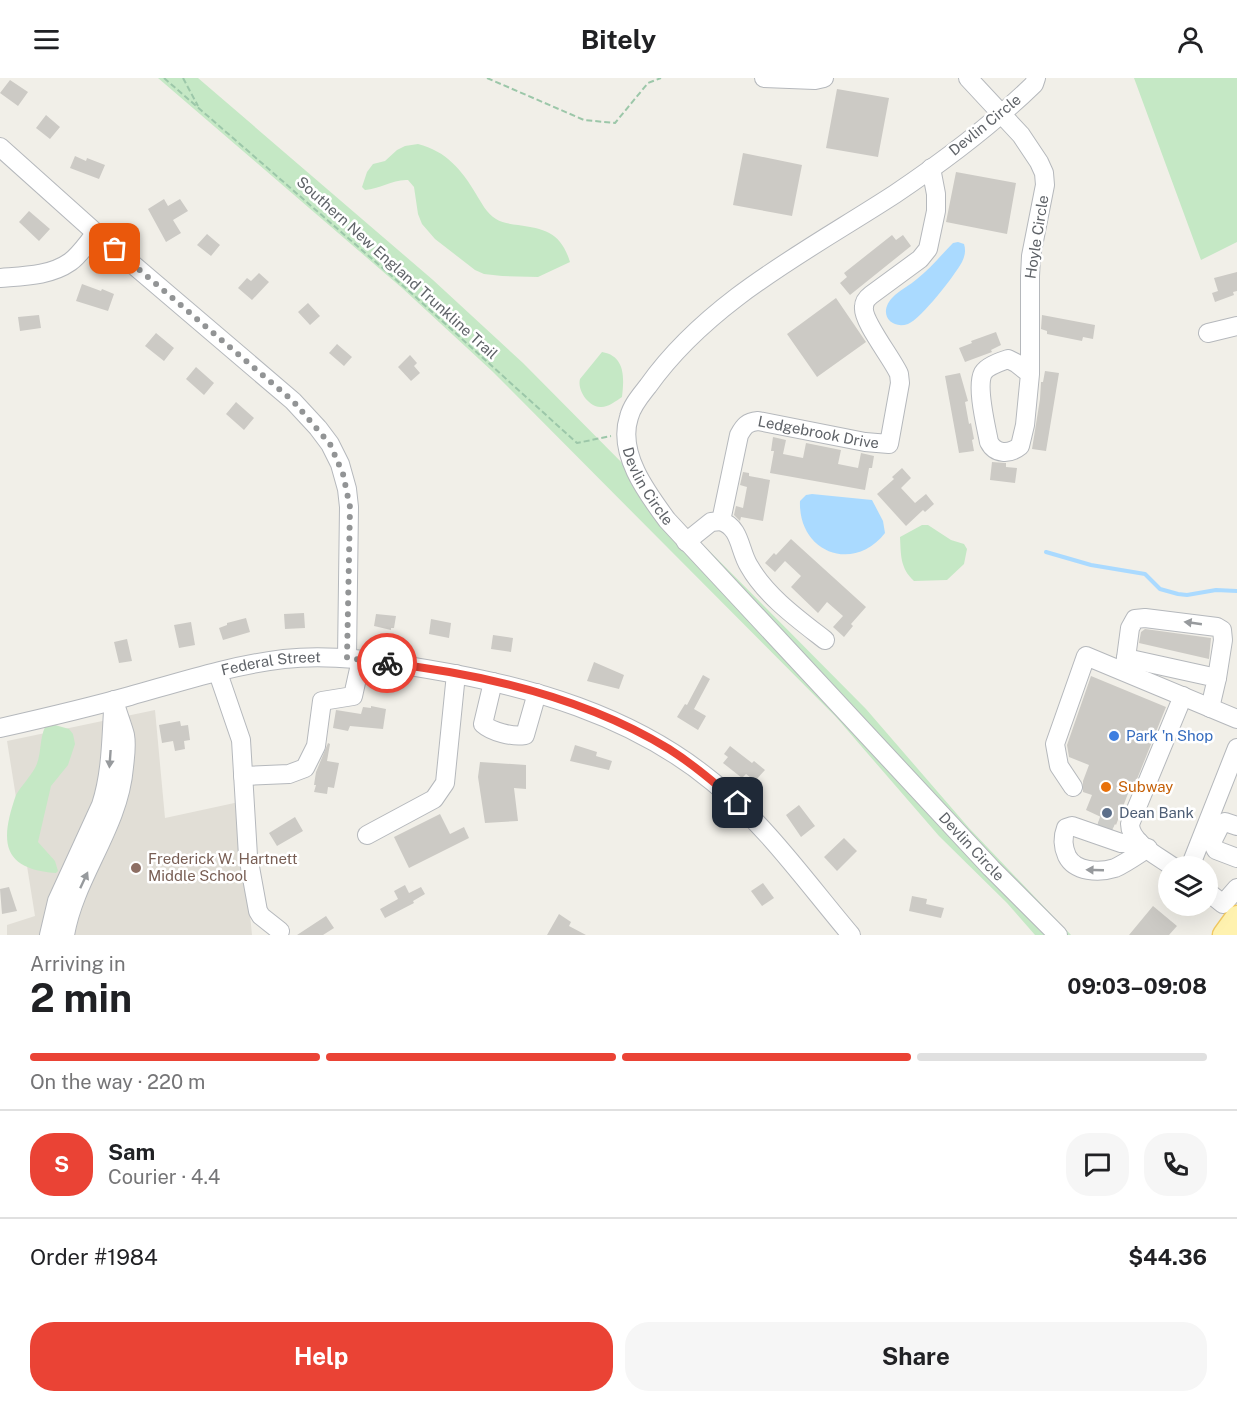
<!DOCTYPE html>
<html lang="en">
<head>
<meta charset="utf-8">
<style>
  :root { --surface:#fff; --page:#f6f6f6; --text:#202124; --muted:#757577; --line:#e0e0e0; --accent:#ea4335 }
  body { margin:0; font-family:"Public Sans",sans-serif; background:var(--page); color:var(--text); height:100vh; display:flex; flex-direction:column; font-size:22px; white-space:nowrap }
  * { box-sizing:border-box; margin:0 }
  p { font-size:20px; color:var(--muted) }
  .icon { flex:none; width:33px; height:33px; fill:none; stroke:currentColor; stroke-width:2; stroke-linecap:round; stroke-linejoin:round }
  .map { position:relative; height:857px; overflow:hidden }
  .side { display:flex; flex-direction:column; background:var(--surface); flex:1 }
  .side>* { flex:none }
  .controls { position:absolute; left:1158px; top:778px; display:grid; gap:12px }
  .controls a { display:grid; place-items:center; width:60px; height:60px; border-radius:50%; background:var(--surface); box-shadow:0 6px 24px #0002; font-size:30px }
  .pin { position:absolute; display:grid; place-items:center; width:51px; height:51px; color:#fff; margin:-26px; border-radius:12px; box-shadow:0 3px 9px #0006 }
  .courier { position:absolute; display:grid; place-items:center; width:60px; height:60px; margin:-30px; border:4px solid #ea4335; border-radius:50%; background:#fff; color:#222; box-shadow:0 2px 8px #0007 }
  .summary em { font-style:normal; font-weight:700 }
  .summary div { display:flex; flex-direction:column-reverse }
  .summary { display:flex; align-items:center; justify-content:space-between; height:102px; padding:0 30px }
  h1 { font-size:39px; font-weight:700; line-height:45px }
  .bar { display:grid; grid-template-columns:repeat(4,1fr); gap:9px 6px; align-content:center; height:72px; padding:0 30px }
  .bar i { height:8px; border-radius:4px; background:var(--line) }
  .bar .on { background:var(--accent) }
  .bar p { grid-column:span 4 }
  .line { display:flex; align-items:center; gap:15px; padding:0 30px; border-top:2px solid var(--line) }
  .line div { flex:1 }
  .round { display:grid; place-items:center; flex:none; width:63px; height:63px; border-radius:24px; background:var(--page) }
  .action { display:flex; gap:12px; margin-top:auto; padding:12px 30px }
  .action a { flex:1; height:69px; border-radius:24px; background:var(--accent); color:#fff; font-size:24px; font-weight:700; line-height:69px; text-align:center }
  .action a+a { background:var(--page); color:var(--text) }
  header { display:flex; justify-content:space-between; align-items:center; height:78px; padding:0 30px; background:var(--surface); font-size:27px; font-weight:700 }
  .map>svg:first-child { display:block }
  .education { fill:#e1ded6 }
  .green { fill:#c5e8c5 }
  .water { fill:#aadaff }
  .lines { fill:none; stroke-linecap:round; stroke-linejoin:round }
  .stream { stroke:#aadaff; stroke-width:4 }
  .building { fill:#cccac5 }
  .minor-tunnel { stroke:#ccccc8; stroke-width:18; stroke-dasharray:18 9; stroke-linecap:butt }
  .minor-casing { stroke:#b5b8bc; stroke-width:20 }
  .major-casing { stroke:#f2c960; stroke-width:25 }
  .path { stroke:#9cc7a9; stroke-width:2; stroke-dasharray:6 3; stroke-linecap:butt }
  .minor { stroke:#fff; stroke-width:18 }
  .major { stroke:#fff2af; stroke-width:22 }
  .oneway { fill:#979a9d }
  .done { stroke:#929495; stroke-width:6; stroke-dasharray:0 10.8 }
  .route { stroke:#ea4335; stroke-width:8 }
  .shop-dot { fill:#3f7fe0; stroke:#fff; stroke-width:2 }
  .food-dot { fill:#e8710a; stroke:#fff; stroke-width:2 }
  .service-dot { fill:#5c6f8a; stroke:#fff; stroke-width:2 }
  .education-dot { fill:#8d6e63; stroke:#fff; stroke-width:2 }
  .labels { text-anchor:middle; stroke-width:5; stroke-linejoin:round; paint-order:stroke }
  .street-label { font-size:15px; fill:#5f6368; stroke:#fff }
  .shop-label { font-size:15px; fill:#366cbe; stroke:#fff; text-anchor:start }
  .food-label { font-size:15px; fill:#c56008; stroke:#fff; text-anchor:start }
  .service-label { font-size:15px; fill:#4e5e75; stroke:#fff; text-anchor:start }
  .education-label { font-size:15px; fill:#785e54; stroke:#fff; text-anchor:start }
</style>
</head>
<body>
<header><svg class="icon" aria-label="menu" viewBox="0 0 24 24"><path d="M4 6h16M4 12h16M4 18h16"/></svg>Bitely<svg class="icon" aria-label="person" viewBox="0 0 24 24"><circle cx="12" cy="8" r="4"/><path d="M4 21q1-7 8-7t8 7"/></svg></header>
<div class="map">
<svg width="1237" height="857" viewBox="0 0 1237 857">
  <rect width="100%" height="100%" fill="#f1efe8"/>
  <path class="education" d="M155,632L165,740L239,724L252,857H7V847L35,838L7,663Z"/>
  <path class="green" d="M158,0H198L433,202L523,285L866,631L969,750L1071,857H1035L1007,825L939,758L836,639L492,293L402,210Z
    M1134,0H1237V164L1201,182Z
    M418,66C446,73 462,92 476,116C481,124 487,136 496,141C502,145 511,146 518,147C546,151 561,155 570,184L538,199L502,198L484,196L475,192L435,161L422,146L418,136L414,109L408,102C393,101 380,111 365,112L362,109L367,94L373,86L385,83L397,72L405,68Z
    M602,274C626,278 624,301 622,319C616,323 607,330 600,329C588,328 577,312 580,301Z
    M922,447H928L951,462L964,466L967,471L964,486L947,502L914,503C900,490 901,477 900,459Z
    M55,647L69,651L73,656L75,666L68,687L51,708L38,764L55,783L58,793L56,795C1,791 0,763 16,717C22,707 30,699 35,690C42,677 39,662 45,649Z"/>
  <path class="water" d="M958,164L964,166C966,172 965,178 962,184C955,197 921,241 908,246C890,252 876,234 895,217C902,211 910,207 917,201C930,191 941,177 953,165Z
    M812,416L872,422L883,443L885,455C853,496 798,474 800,423L806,417Z"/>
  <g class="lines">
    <path class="stream" d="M1046,474L1091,487L1145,496L1160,511L1178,516L1187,517L1216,512L1237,513"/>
  </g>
  <path class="building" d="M10,2L28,14L18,28L0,15Z
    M837,11L889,20L878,79L826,70Z
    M46,37L60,49L50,61L36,50Z
    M743,75L802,87L792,138L733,127Z
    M75,78L86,83L87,80L105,87L99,101L70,90Z
    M956,94L1016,105L1007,156L946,144Z
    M164,121L168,128L180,121L188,133L173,142L181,155L166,164L148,131Z
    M29,133L50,151L39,163L19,144Z
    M207,156L220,167L211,178L197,167Z
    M892,157L896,162L903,157L911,168L850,217L840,205L847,199L844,195Z
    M1237,194V213L1233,214L1234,217L1215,224L1212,215L1218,213L1214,200Z
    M259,195L269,204L252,222L238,210L247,200L251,203Z
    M82,206L101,213L102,211L114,216L108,233L76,223Z
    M836,220L866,264L817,299L787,256Z
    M308,225L320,238L310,247L298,234Z
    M39,237L41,250L20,253L18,239Z
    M1042,237L1095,247L1093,261L1083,259L1082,263L1047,256V253L1041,251Z
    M996,254L1001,267L991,272L992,274L965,284L959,270L972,265L971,263Z
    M156,255L174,270L164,283L145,268Z
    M337,266L352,279L344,288L329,275Z
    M410,277L417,285L414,288L420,295L411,303L398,289Z
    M196,289L214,305L204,317L186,301Z
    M1045,293L1059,295L1046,373L1032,371L1040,321L1041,304H1043Z
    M960,295L968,323L965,324L969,346L971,345L974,361L972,362L974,373L959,375L945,298Z
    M236,324L254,340L244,352L226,336Z
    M773,359L786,362L783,376L803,380L806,365L841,372L838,386L858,390L861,375L874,378L872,390H869L865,412L770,395L774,373H771Z
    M992,384L1006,385V389L1017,390L1015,405L990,402Z
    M902,390L911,400L901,410L915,425L926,416L934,426L925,434L923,432L906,448L877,416L894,401L892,399Z
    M743,394L749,395V398L770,402L763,443L741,439L740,443L734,437L736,428L743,430L747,409L740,407Z
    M791,461L866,529L851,546L853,548L844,559L833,549L843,538L827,524L818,535L791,509L801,498L785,483L775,494L765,485L774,475L776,477Z
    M304,535L305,550L285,551L284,536Z
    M376,536L396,538L394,550H391V552L374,548Z
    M246,540L250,554L223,562L219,550L227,547V545Z
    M431,541L451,545L449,560L429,556Z
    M191,544L195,567L179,570L174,547Z
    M1145,551L1211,560L1209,581L1139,565L1141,554Z
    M493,557L513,560L511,574L491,571Z
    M127,561L132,583L119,585L114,564Z
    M594,584L624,597L619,611L587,603Z
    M703,597L710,601L694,631L706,638L698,652L677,639L685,626L687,627Z
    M1091,598L1166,629L1135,706L1132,705L1116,747L1115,746L1113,750L1098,745L1101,739L1086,732L1092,717L1083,714V703L1089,687L1069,679L1067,667Z
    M371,628L386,631L383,651L350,648L348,653L333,650L336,632L361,636L363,629L371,630Z
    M180,643L181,648L188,647L190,662L184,663L185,671L175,673L173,663L162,665L159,647Z
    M328,665L330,666L327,683L339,685L334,710L328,709L327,716L314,714L316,707H314L316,694Z
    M575,667L597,674L596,678L612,683L609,692L570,683Z
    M730,668L752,685L754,683L765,692L755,703L746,696L742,700L723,685L728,679L724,676Z
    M480,684L526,687V711L514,710L518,743L485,745L478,699Z
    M799,727L815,748L801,759L786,737Z
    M440,736L450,756L464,749L469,760L409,790L394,759Z
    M295,739L303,753L277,768L269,755Z
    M844,760L857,773L837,793L824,779Z
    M763,805L774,820L762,828L751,813Z
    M405,807L409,815L421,809L425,816L413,823L414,825L385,840L380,831L398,821L394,813Z
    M9,809L17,833L2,836L0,811Z
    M912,818L927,821L926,826L944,830L941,840L909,833Z
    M1153,828L1177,848L1169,857H1129Z
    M559,836L571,844L569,848L586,857H547Z
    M326,838L334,850L323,857H297Z"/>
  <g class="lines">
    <path class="minor-tunnel" d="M1098,745L1113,750"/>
    <defs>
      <g id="minor">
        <path d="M764,0L815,2L824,0"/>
        <path d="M968,0L1021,57L1039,84L1044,95L1045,107L1031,178L1030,198V296L1016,285L1008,281C1000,284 987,288 983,295C976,309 986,348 989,364C995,376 1009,377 1020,368L1025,347L1030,296"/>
        <path id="s1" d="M1036,0L1034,6C992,47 944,83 895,116C809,172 709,222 648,308C641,317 632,327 629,339C617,375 647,415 667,442L991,790L1058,857"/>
        <path d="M0,69L96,155L293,323L318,350L330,366L340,386L347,411L349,429L347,580"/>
        <path d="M0,200C24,198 50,198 70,184C80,177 88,164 96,155"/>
        <path d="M1208,255L1237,248"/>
        <path d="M686,464L711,444L721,443"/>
        <path id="s2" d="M825,562C798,541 766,518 749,488C739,472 741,450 721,443L739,357C744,348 747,344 758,343L865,364L889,366L900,305L899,296C892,280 862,243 864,229C864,224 867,220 871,217L920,181L928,171L936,133V116L931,90"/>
        <path d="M1126,580L1130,550L1135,541L1145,540L1217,549L1222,552L1223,562L1217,600"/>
        <path d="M1124,592L1126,580L1217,600L1210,630"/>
        <path d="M218,595L241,662L248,778L258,833L261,838L280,853"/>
        <path d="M493,604L483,646C492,654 512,659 525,657L537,615"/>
        <path id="s3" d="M0,650C44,640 87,630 130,618C180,604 232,587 284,581C332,576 380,583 427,591C529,608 632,637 713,704C766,747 807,805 851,857"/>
        <path d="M243,698L289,696L305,690L316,668L322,623L353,618L361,582"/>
        <path d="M1073,709L1059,688L1055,666L1086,578L1237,641"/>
        <path d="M1237,748L1225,744L1221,746L1212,764L1216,772L1237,780"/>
        <path d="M367,757L434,721L445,705L456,596"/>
        <path d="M1139,764L1121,765L1072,748L1066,750C1062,760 1063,769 1067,778C1075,794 1099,795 1115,790C1126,785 1137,777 1148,770"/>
        <path d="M1173,789C1160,779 1130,765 1130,746L1183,618"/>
        <path d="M1190,789L1237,670"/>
        <path d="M1208,814L1223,826L1237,810"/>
        <path d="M49,857L57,823L101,727C111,696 111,665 113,633"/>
        <path d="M65,857C75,798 119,750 124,689C125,679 127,668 125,657C122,646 117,634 114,622"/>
      </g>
      <path id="major" d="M1224,857L1237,839"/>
    </defs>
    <use href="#minor" class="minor-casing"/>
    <use href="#major" class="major-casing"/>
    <path class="path" d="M164,0L409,213L577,365L611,358
      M183,0L198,28
      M487,0L584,42L615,45L648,5L661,0"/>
    <use href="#minor" class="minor"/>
    <use href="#major" class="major"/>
  </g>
  <defs><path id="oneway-solid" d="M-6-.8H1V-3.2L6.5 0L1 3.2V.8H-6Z" transform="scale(1.5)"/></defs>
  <g class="oneway">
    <use href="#oneway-solid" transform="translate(1193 545) rotate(-172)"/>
    <use href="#oneway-solid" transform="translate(110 681) rotate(94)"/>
    <use href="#oneway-solid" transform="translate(1095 792) rotate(-178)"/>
    <use href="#oneway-solid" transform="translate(84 802) rotate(-65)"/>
  </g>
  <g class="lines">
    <path class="done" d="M115,171L293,323L330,366L343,396L350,429L347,580L387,585"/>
    <path class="route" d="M387,585C483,596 586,620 669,671C694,687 716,706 738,725"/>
  </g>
  <circle class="shop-dot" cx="1114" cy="658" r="6"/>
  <circle class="food-dot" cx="1106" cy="709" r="6"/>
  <circle class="service-dot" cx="1107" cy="735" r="6"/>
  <circle class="education-dot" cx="136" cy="790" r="6"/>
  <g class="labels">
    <g class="street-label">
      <text transform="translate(985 47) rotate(-39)" y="5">Devlin Circle</text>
      <text transform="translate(1037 159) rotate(-81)" y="5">Hoyle Circle</text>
      <text transform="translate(397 190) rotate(42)" y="5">Southern New England Trunkline Trail</text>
      <text dy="5" stroke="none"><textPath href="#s2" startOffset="336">Ledgebrook Drive</textPath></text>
      <text dy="5" stroke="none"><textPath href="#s1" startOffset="610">Devlin Circle</textPath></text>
      <text dy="5" stroke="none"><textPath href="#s3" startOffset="279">Federal Street</textPath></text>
      <text dy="5" stroke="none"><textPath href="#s1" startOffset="1096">Devlin Circle</textPath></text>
    </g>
    <g class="shop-label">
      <text x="1126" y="663">Park 'n Shop</text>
    </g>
    <g class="food-label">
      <text x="1118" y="714">Subway</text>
    </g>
    <g class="service-label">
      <text x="1119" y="740">Dean Bank</text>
    </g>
    <g class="education-label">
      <text x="148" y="786">Frederick W. Hartnett<tspan x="148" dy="17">Middle School</tspan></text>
    </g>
  </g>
</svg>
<div class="controls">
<a><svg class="icon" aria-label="layers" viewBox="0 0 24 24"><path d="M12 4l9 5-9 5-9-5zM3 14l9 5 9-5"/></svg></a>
</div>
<div class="pin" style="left:115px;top:171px;background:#ea580c"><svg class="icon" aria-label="bag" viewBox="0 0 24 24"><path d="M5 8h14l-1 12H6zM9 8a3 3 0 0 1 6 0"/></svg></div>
<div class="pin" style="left:738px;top:725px;background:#1f2937"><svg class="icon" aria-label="home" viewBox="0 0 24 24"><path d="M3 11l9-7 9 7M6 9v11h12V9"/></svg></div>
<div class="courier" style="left:387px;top:585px"><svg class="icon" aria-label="bike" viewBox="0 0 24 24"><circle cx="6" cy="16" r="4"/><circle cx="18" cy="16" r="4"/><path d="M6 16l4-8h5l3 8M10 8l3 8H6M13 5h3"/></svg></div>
</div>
<section class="side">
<div class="summary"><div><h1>2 min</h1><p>Arriving in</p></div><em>09:03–09:08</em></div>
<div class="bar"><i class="on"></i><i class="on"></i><i class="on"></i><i></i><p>On the way · 220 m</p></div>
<div class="line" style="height:108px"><b class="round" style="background:var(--accent);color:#fff">S</b><div><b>Sam</b><p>Courier · 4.4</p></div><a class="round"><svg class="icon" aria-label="chat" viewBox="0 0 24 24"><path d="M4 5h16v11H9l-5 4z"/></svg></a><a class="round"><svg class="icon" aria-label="phone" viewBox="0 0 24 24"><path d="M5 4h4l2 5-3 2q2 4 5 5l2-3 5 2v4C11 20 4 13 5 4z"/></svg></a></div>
<div class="line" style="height:78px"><div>Order #1984</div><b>$44.36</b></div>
<div class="action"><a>Help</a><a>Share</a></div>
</section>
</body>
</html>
